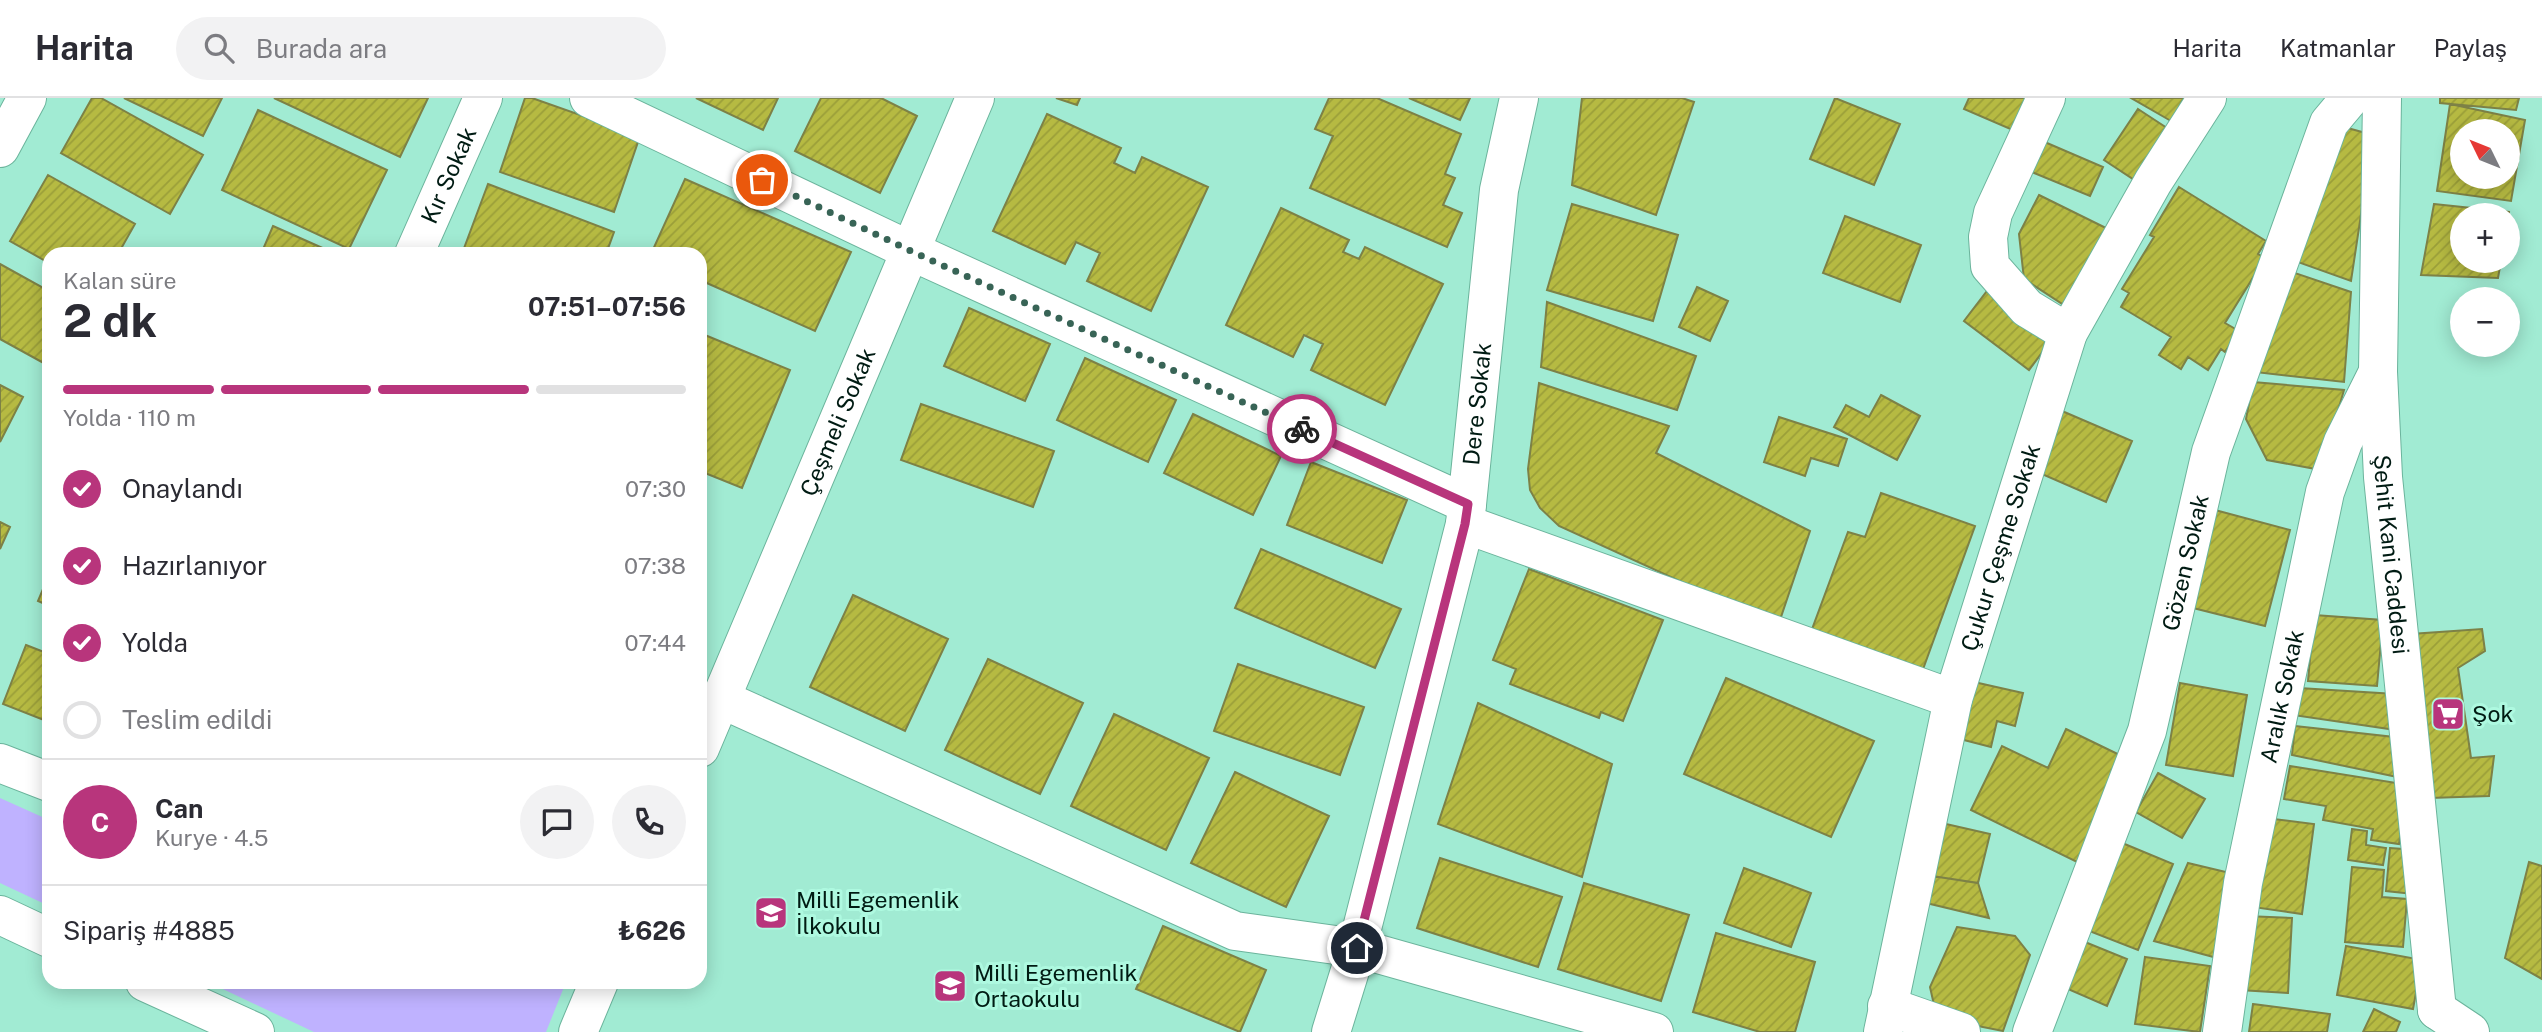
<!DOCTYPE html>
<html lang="tr">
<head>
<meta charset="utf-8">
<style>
  :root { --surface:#fff; --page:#f2f2f3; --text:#2b2b33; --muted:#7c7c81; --line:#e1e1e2; --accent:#b8357c }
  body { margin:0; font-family:"Public Sans",sans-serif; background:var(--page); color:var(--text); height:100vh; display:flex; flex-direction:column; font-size:26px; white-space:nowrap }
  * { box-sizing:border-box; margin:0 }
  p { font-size:23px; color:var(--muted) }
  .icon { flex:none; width:38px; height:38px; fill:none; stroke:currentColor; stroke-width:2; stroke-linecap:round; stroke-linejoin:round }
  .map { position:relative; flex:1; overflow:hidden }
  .details { position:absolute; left:42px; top:149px; width:665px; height:742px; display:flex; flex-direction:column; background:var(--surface); border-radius:21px; box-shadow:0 4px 18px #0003 }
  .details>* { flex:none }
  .needle { width:46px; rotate:313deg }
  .buttons { position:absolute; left:2450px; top:21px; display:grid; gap:14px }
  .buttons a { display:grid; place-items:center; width:70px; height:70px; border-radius:50%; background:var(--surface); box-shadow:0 4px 18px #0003; font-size:35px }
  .pin { position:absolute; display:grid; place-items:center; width:60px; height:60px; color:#fff; margin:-30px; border:4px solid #fff; border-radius:50%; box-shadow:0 2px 7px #0007 }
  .courier { position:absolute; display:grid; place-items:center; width:70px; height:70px; margin:-35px; border:5px solid #b8357c; border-radius:50%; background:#fff; color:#222; box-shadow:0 2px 9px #0007 }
  .headline em { font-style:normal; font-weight:700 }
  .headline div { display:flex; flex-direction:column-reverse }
  .headline { display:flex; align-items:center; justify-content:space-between; height:119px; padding:0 21px }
  h1 { font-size:46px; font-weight:700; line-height:52px }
  .bar { display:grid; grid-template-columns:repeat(4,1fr); gap:10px 7px; align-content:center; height:84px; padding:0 21px }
  .bar i { height:9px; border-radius:5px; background:var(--line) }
  .bar .current { background:var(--accent) }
  .bar p { grid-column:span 4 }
  .line { display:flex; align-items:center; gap:18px; padding:0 21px; border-top:2px solid var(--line) }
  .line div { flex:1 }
  .round { display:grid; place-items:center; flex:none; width:74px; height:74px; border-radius:37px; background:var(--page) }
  ol { padding:0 21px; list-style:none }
  li { display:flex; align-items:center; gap:21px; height:77px }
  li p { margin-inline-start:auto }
  li .icon { padding:7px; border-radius:50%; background:var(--accent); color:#fff; stroke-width:4 }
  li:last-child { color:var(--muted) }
  li i { width:38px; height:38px; border:4px solid var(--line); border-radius:50% }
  header { display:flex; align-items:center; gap:42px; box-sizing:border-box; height:98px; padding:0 35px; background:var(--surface); border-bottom:2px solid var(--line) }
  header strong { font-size:33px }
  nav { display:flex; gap:38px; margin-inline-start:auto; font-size:24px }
  .search { width:490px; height:63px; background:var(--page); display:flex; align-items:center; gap:18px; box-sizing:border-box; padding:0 24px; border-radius:38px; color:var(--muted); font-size:26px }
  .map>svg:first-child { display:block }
  .green { fill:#bfb2ff }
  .building { fill:url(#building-hatch); stroke:#7d8146; stroke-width:2; fill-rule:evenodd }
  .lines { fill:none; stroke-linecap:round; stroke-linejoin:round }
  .minor-casing { stroke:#6bb49c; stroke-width:40 }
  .major-casing { stroke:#6bb49c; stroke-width:40 }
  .minor { stroke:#fff; stroke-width:38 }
  .major { stroke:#fff; stroke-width:38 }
  .done { stroke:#386456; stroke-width:7; stroke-dasharray:0 12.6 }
  .route { stroke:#b8357c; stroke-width:9 }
  .labels { text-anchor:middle; stroke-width:6; stroke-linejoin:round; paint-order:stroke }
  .street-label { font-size:23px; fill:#001b13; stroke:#aef9e0 }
  .poi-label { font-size:23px; fill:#001b13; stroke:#aef9e0; text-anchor:start }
</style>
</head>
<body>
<header>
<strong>Harita</strong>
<div class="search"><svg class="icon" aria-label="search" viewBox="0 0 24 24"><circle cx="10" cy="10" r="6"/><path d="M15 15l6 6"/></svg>Burada ara</div>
<nav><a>Harita</a><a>Katmanlar</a><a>Paylaş</a></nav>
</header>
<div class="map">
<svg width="2542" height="934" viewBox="0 0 2542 934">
  <defs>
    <pattern id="building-hatch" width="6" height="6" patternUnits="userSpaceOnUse" patternTransform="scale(1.75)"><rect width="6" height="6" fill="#b6ba42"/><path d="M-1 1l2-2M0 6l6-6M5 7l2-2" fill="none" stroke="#9b9f39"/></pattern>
  </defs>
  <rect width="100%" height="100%" fill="#a1ebd3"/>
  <path class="green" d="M0,700L49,722V808L0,785Z
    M208,884H566L546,934H314Z"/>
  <path class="building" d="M92,0H101L203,57L170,116L61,55Z
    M124,0H222L203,38Z
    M274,0H428L400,59Z
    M525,0H532L640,38L614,114L500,74Z
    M696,0H778L763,32Z
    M821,0H881L917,18L880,95L795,53Z
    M1056,0H1080L1077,7Z
    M1329,0H1377L1461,36L1445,76L1455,80L1443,107L1462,115L1447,149L1310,90L1333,38L1315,31Z
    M1409,0H1470L1460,22Z
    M1582,0H1682L1694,4L1656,117L1572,87Z
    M1835,0L1900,26L1874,87L1810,61Z
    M1969,0H2030L2015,33L1964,11Z
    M2131,0H2184L2171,23Z
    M2440,0H2519L2516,12L2440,5Z
    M2450,6L2525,22L2511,103L2437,93ZM2462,33H2508V79H2462Z
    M2138,11L2170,32L2136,83L2104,62Z
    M258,12L387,72L349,151L222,92Z
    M1047,16L1121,50L1114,65L1135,75L1142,59L1208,89L1151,213L1087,183L1100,155L1076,144L1065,166L993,133Z
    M2333,26L2373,37L2351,183L2281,158Z
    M2040,42L2103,69L2090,98L2027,72Z
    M48,77L135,126L118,156H49V165L10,143Z
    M685,81L851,154L815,233L700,182V156H651Z
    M488,86L614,134L606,156H469L463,153Z
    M2179,89L2266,143L2258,156L2265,160L2225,225L2239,233L2225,254L2221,251L2208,272L2188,259L2181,271L2159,257L2171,239L2121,209L2129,195L2122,191L2154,139L2150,137Z
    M2039,97L2112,133L2070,211L2024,181L2019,136Z
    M1572,106L1678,137L1653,223L1547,192Z
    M2434,106L2509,114L2508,123V117H2462V163H2501L2498,180L2421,177Z
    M1281,110L1349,142L1343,154L1359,161L1365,149L1443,186L1385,307L1311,272L1323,246L1304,237L1293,259L1226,227Z
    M1845,118L1921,147L1900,204L1823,175Z
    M273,128L336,156H261Z
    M0,166L49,193V268L0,241Z
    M2277,169L2351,194L2344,284L2246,273Z
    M1697,189L1728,203L1710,243L1679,229Z
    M1987,193L2052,241L2029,272L1964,223Z
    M1547,204L1696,258L1677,312L1541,269Z
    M969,210L1050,246L1025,303L944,268Z
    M700,235L790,272L742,390L700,373Z
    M1085,260L1176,302L1148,364L1057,322Z
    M2253,284L2344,292L2321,372L2267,362L2246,321Z
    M1539,285L1669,328L1656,355L1810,433L1778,528L1559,428L1540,410L1530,392L1528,371Z
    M0,287L23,299L0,344Z
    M1881,297L1920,318L1897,362L1834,329L1846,307L1869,319Z
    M921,306L1054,353L1033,409L901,362Z
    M2062,313L2132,343L2106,404L2035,373Z
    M1193,316L1281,358L1253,417L1164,375Z
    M1779,319L1847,341L1838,368L1811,360L1805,378L1764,364Z
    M1311,364L1407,402L1382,465L1287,427Z
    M1881,395L1975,428L1922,574L1811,534L1848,434L1865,439Z
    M2215,412L2290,432L2265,528L2189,509Z
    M0,424L10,429L0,451Z
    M1261,451L1401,511L1375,570L1235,510Z
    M1529,471L1663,522L1623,623L1601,614L1599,620L1510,586L1516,571L1493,562Z
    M49,477V508L38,503Z
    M853,497L948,541L905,633L810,589Z
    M2314,517L2383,522L2377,588L2308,583Z
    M2482,531L2485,553L2458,570L2471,660L2494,658L2489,698L2430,700L2411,536Z
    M26,547L49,556V624L3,606Z
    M988,561L1083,605L1040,696L945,652Z
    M1238,566L1364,609L1340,677L1214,633Z
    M1726,580L1874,643L1831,739L1684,676Z
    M1974,584L2023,595L2015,628L1997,623L1991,649L1960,641Z
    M2180,585L2247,597L2233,678L2166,667Z
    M2299,590L2395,596L2396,632L2293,617Z
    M1478,605L1612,666L1582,779L1438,726Z
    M1114,616L1209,660L1166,752L1071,708Z
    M2295,628L2403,640L2402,680L2292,657Z
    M2066,631L2128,661L2077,764L1971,712L2002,648L2048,670Z
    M2290,668L2409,687L2399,746L2371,742L2373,731L2323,722L2326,708L2284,701Z
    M1235,674L1329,718L1286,809L1191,765Z
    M2158,675L2205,701L2182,740L2136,714Z
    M2265,720L2314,726L2302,816L2253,809Z
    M1946,726L1990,736L1978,785L1932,778Z
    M2352,731L2367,733L2366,747L2386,750L2383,767L2348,762Z
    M2115,742L2173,766L2138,852L2079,829Z
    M2390,750L2416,752L2413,796L2386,793Z
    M1440,760L1562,799L1538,869L1417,830Z
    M2529,764L2542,768V881L2505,860Z
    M2188,765L2230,775L2217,860L2154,843Z
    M2352,769L2384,772L2382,799L2407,801L2403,849L2345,844Z
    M1744,770L1811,795L1791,849L1724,825Z
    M1932,778L1978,785L1989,820L1922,804Z
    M1584,785L1689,817L1661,903L1558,871Z
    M2245,818L2292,820L2288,895L2240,892Z
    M1163,828L1266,872L1240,934L1136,891Z
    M1957,829L2015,838L2030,857L2003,933L1937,920L1930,889Z
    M1716,835L1815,864L1795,934H1760L1693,914Z
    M2080,842L2127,861L2107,908L2061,888Z
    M2346,848L2422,862L2413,911L2337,897Z
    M2145,859L2210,868L2200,934L2135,926Z
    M2253,906L2330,916L2327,934H2249Z
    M2374,911L2400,924L2396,934H2363Z"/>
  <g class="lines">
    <defs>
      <g id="minor">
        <path d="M589,0L911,153L1467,406"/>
        <path d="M2046,0L1993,115L1988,139L1990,168L2027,210L2068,235"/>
        <path d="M0,50L27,0"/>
        <path id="s1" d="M414,156L483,0"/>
        <path d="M1465,426L1953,601"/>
        <path d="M721,601L1235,833L1357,850L1654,934"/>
        <path id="s2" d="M700,650L975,0"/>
        <path d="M0,665L49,684"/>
        <path d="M0,817L49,840"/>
        <path d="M145,884L255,934"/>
        <path d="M1887,908L1961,934"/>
        <path d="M578,934L599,884"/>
        <path id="s3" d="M1331,934L1357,850L1465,426L1499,92L1519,0"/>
        <path id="s4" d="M1883,934L1953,601L2068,235L2153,84L2207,0"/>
        <path id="s5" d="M2032,934L2147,633L2211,354L2329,25L2350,0"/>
        <path id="s6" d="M2222,934L2243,785L2325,394L2343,344L2378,274"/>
      </g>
      <g id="major">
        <path id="s7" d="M2382,0L2378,274L2383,379L2437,912"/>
        <path d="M2437,912L2470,934"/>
      </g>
    </defs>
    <use href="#minor" class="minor-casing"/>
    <use href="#major" class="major-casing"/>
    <use href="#minor" class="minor"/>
    <use href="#major" class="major"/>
  </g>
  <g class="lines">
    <path class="done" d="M762,82L911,153L1302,331"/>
    <path class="route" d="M1302,331L1468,406L1465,426L1357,850"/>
  </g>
  <defs>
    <symbol id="supermarket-square" viewBox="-11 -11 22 22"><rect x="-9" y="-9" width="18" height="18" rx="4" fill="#b8357c" stroke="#aef9e0"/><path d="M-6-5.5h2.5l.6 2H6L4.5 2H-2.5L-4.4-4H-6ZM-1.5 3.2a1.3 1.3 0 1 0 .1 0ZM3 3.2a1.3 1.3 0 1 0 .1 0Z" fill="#fff"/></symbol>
    <symbol id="school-square" viewBox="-11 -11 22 22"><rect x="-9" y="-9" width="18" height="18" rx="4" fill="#b8357c" stroke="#aef9e0"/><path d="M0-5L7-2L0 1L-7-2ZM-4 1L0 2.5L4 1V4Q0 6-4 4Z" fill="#fff"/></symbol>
  </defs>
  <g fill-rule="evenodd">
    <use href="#supermarket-square" x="2429" y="597" width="38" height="38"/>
    <use href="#school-square" x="752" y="796" width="38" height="38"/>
    <use href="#school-square" x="931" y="869" width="38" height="38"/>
  </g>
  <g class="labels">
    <g class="street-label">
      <text dy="8" stroke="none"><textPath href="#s1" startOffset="86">Kır Sokak</textPath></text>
      <text dy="8" stroke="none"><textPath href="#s3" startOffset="646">Dere Sokak</textPath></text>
      <text dy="8" stroke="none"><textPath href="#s2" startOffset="354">Çeşmeli Sokak</textPath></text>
      <text dy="8" stroke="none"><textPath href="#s4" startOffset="499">Çukur Çeşme Sokak</textPath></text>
      <text dy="8" stroke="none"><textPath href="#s7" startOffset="457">Şehit Kani Caddesi</textPath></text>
      <text dy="8" stroke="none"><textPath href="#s5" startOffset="495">Gözen Sokak</textPath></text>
      <text dy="8" stroke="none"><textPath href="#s6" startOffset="341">Aralık Sokak</textPath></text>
    </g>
    <g class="poi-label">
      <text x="2472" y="624">Şok</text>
      <text x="796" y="810">Milli Egemenlik<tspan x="796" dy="26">İlkokulu</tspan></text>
      <text x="974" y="883">Milli Egemenlik<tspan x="974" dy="26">Ortaokulu</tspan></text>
    </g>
  </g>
</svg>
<div class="buttons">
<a><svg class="needle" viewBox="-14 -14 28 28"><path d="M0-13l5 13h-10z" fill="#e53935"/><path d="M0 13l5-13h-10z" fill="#7c7c81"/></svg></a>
<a>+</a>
<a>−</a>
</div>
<div class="pin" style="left:762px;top:82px;background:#ea580c"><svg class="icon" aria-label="bag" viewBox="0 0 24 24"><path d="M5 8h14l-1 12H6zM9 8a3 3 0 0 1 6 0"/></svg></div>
<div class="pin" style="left:1357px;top:850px;background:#1f2937"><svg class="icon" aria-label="home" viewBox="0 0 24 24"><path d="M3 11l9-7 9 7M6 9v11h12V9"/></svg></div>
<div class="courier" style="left:1302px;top:331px"><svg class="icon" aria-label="bike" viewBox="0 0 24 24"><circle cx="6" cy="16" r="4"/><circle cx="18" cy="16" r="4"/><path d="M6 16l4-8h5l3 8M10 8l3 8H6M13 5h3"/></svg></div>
<section class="details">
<div class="headline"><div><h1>2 dk</h1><p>Kalan süre</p></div><em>07:51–07:56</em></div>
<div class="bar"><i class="current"></i><i class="current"></i><i class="current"></i><i></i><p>Yolda · 110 m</p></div>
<ol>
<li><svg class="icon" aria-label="check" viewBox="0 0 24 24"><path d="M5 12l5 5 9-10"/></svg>Onaylandı<p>07:30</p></li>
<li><svg class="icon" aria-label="check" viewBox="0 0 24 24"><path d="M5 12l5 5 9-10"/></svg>Hazırlanıyor<p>07:38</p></li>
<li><svg class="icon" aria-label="check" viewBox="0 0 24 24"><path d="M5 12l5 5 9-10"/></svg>Yolda<p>07:44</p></li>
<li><i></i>Teslim edildi</li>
</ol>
<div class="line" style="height:126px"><b class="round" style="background:var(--accent);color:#fff">C</b><div><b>Can</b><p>Kurye · 4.5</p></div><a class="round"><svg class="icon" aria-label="chat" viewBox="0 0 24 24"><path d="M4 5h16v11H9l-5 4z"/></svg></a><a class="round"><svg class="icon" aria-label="phone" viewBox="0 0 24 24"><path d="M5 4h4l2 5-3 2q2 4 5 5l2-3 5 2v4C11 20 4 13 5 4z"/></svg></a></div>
<div class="line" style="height:91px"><div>Sipariş #4885</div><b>₺626</b></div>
</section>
</div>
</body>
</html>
